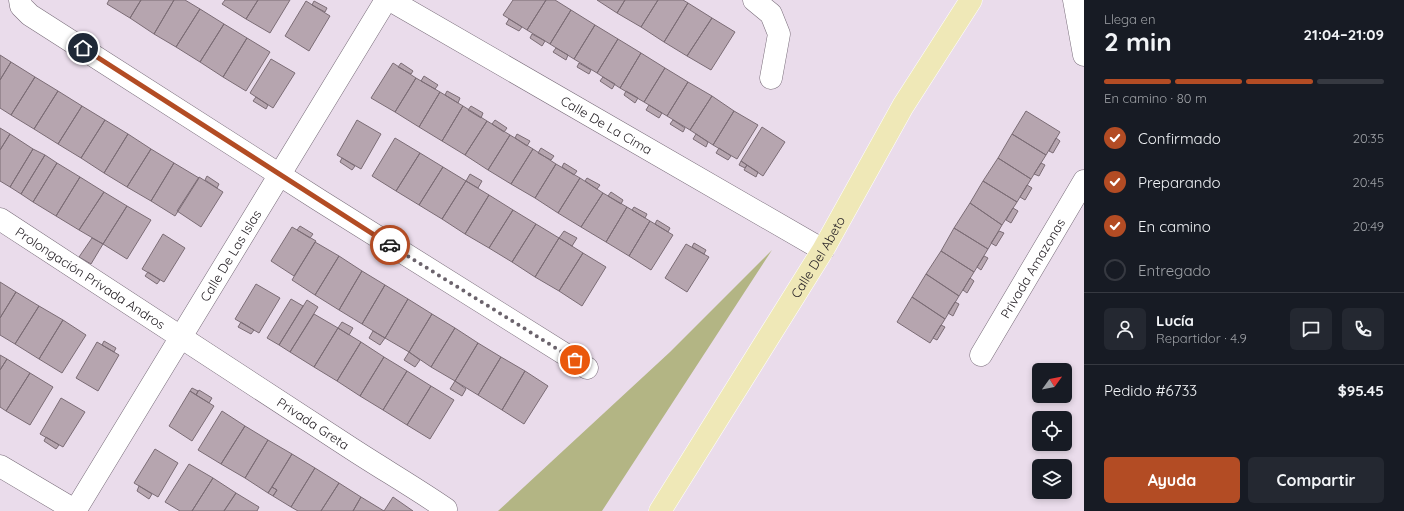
<!DOCTYPE html>
<html lang="es">
<head>
<meta charset="utf-8">
<style>
  :root { --surface:#171b24; --page:#242831; --text:#f1f3f6; --muted:#9ea1a6; --line:#363941; --accent:#b34c24 }
  body { margin:0; font-family:Quicksand,sans-serif; background:var(--page); color:var(--text); height:100vh; display:flex; flex-direction:column; font-size:15px; white-space:nowrap }
  * { box-sizing:border-box; margin:0 }
  p { font-size:13px; color:var(--muted) }
  .icon { flex:none; width:22px; height:22px; fill:none; stroke:currentColor; stroke-width:2; stroke-linecap:round; stroke-linejoin:round }
  .map { position:relative; flex:1; overflow:hidden }
  .side { display:flex; flex-direction:column; background:var(--surface); width:320px }
  .side>* { flex:none }
  .needle { width:26px; rotate:57deg }
  .controls { position:absolute; left:1032px; top:363px; display:grid; gap:8px }
  .controls a { display:grid; place-items:center; width:40px; height:40px; border-radius:6px; background:var(--surface); box-shadow:0 2px 6px #0003; font-size:20px }
  .pin { position:absolute; display:grid; place-items:center; width:34px; height:34px; color:#fff; margin:-17px; border:2px solid #fff; border-radius:50%; box-shadow:0 1px 4px #0007 }
  .courier { position:absolute; display:grid; place-items:center; width:40px; height:40px; margin:-20px; border:3px solid #b34c24; border-radius:50%; background:#fff; color:#222; box-shadow:0 1px 5px #0007 }
  .head em { font-style:normal; font-weight:700 }
  .head div { display:flex; flex-direction:column-reverse }
  .head { display:flex; align-items:center; justify-content:space-between; height:68px; padding:0 20px }
  h1 { font-size:26px; font-weight:700; line-height:30px }
  .bar { display:grid; grid-template-columns:repeat(4,1fr); gap:6px 4px; align-content:center; height:48px; padding:0 20px }
  .bar i { height:5px; border-radius:3px; background:var(--line) }
  .bar .on { background:var(--accent) }
  .bar p { grid-column:span 4 }
  .line { display:flex; align-items:center; gap:10px; padding:0 20px; border-top:1px solid var(--line) }
  .line div { flex:1 }
  .round { display:grid; place-items:center; flex:none; width:42px; height:42px; border-radius:6px; background:var(--page) }
  ol { padding:0 20px; list-style:none }
  li { display:flex; align-items:center; gap:12px; height:44px }
  li p { margin-inline-start:auto }
  li .icon { padding:4px; border-radius:50%; background:var(--accent); color:#fff; stroke-width:4 }
  li:last-child { color:var(--muted) }
  li i { width:22px; height:22px; border:2px solid var(--line); border-radius:50% }
  .button { display:flex; gap:8px; margin-top:auto; padding:8px 20px }
  .button a { flex:1; height:46px; border-radius:6px; background:var(--accent); color:#fff; font-size:16px; font-weight:700; line-height:46px; text-align:center }
  .button a+a { background:var(--page); color:var(--text) }
  main { display:flex; flex:1; min-height:0 }
  .map>svg:first-child { display:block }
  .green { fill:#b3b584 }
  .building { fill:#b6a5af; stroke:#7b6c75 }
  .lines { fill:none; stroke-linecap:round; stroke-linejoin:round }
  .minor-casing { stroke:#786c79; stroke-width:23 }
  .major-casing { stroke:#fff; stroke-width:23 }
  .minor { stroke:#fff; stroke-width:22 }
  .major { stroke:#efe8b7; stroke-width:22 }
  .done { stroke:#6b636c; stroke-width:4; stroke-dasharray:0 7.2 }
  .route { stroke:#b34c24; stroke-width:5 }
  .labels { text-anchor:middle; stroke-width:3.5; stroke-linejoin:round; paint-order:stroke }
  .street-label { font-size:13px; fill:#272227; stroke:#f7eaf8 }
</style>
</head>
<body>
<main>
<div class="map">
<svg width="1084" height="511" viewBox="0 0 1084 511">
  <rect width="100%" height="100%" fill="#eadceb"/>
  <path class="green" d="M772,250L602,511H498L670,352Z"/>
  <path class="building" d="M109,0H141L130,18L107,4Z
    M141,0H174L154,34L130,18Z
    M174,0H185L200,9L176,47L154,34Z
    M225,0H258L246,19L222,4Z
    M258,0H290L270,33L246,19Z
    M513,0H546L527,30L503,15Z
    M546,0H555L571,10L550,44L527,30Z
    M597,0H625L617,13Z
    M625,0H658L641,27L617,13Z
    M658,0H683L688,3L664,42L641,27Z
    M306,1L330,16L309,51L285,36Z
    M314,1L327,8L325,12L312,5Z
    M688,3L712,18L687,56L664,42Z
    M200,9L224,24L200,62L176,47Z
    M571,10L595,25L574,59L550,44Z
    M712,18L735,32L711,70L687,56Z
    M509,19L522,27L519,31L506,24Z
    M224,24L247,38L223,77L200,62Z
    M595,25L618,39L597,73L574,59Z
    M532,34L545,41L542,46L530,38Z
    M247,38L270,52L246,91L223,77Z
    M618,39L641,53L620,88L597,73Z
    M556,48L568,55L566,60L553,52Z
    M641,53L665,68L644,102L620,88Z
    M0,55L11,62L0,80Z
    M271,59L295,73L273,108L250,93Z
    M11,62L35,77L11,115L0,108V80Z
    M393,63L416,78L395,112L371,98Z
    M401,63L413,71L411,74L398,67Z
    M579,63L591,70L589,74L577,67Z
    M665,68L688,82L667,116L644,102Z
    M424,76L438,85L435,89L421,81Z
    M35,77L58,91L34,129L11,115Z
    M603,77L615,84L612,89L600,81Z
    M416,78L440,92L419,127L395,112Z
    M688,82L712,96L690,130L667,116Z
    M58,91L82,106L58,144L34,129Z
    M447,91L460,98L458,103L445,95Z
    M626,91L638,98L635,103L624,95Z
    M440,92L463,106L442,141L419,127Z
    M712,96L734,111L713,145L690,130Z
    M256,97L268,105L266,109L253,101Z
    M649,105L662,113L659,118L646,110Z
    M82,106L105,120L81,158L58,144Z
    M463,106L487,121L465,155L442,141Z
    M471,106L483,113L481,118L468,110Z
    M734,111L758,125L737,159L713,145Z
    M1026,111L1060,132L1046,155L1012,134Z
    M105,120L128,134L104,173L81,158Z
    M357,120L381,134L361,169L337,155Z
    M495,120L507,128L504,132L492,124Z
    M673,120L685,128L683,132L670,124Z
    M487,121L510,135L488,170L465,155Z
    M762,127L785,142L763,176L741,161Z
    M0,128L10,134L0,150Z
    M10,134L33,149L10,187L0,181V150Z
    M128,134L151,149L127,187L104,173Z
    M517,134L530,141L527,146L515,138Z
    M696,134L708,142L706,147L693,139Z
    M1012,134L1046,155L1031,179L998,158Z
    M510,135L533,149L511,184L488,170Z
    M395,138L420,153L396,191L372,176Z
    M1056,138L1060,141L1053,153L1049,151Z
    M541,148L554,156L551,160L538,153Z
    M719,148L731,156L728,160L716,153Z
    M33,149L45,155L21,194L10,187Z
    M151,149L174,163L151,201L127,187Z
    M533,149L556,164L535,198L511,184Z
    M420,153L443,167L419,205L396,191Z
    M45,155L57,163L33,202L21,194Z
    M342,158L355,166L352,170L340,162Z
    M998,158L1031,179L1017,202L983,181Z
    M741,161L747,165L745,168L739,165Z
    M57,163L80,177L56,216L33,202Z
    M174,163L199,178L175,216L151,201Z
    M564,163L577,171L574,175L562,167Z
    M1041,163L1045,165L1039,176L1034,174Z
    M556,164L580,178L558,213L535,198Z
    M747,165L758,172L756,177L744,170Z
    M443,167L466,181L442,219L419,205Z
    M470,174L482,181L478,188L466,181Z
    M207,176L219,184L217,188L205,180Z
    M80,177L104,192L79,230L56,216Z
    M199,177L223,192L201,227L177,211Z
    M580,178L603,193L581,227L558,213Z
    M587,178L600,185L597,189L585,181Z
    M466,181L489,195L465,234L442,219Z
    M983,181L1017,202L1002,225L970,203Z
    M1027,185L1032,188L1025,200L1020,197Z
    M104,192L127,206L103,244L79,230Z
    M611,192L623,200L621,204L608,196Z
    M603,193L627,207L606,242L581,227Z
    M489,195L513,210L489,248L465,234Z
    M970,203L1002,225L988,249L954,228Z
    M127,206L151,220L127,259L103,244Z
    M627,207L650,221L629,256L606,242Z
    M634,207L647,214L645,218L632,210Z
    M1013,208L1018,211L1011,223L1006,220Z
    M513,210L536,224L512,262L489,248Z
    M657,220L670,228L668,232L655,224Z
    M650,221L673,235L651,270L629,256Z
    M536,224L559,238L535,277L512,262Z
    M300,226L313,234L310,238L297,230Z
    M292,227L316,241L294,276L271,261Z
    M954,228L988,249L974,272L941,251Z
    M564,231L577,238L572,246L559,238Z
    M999,231L1004,233L996,246L991,243Z
    M163,234L185,248L164,282L142,269Z
    M92,238L103,244L91,264L79,257Z
    M559,238L583,253L559,291L535,277Z
    M315,242L339,256L315,295L292,280Z
    M694,243L706,250L704,254L692,247Z
    M686,244L709,257L687,292L665,278Z
    M941,251L974,272L959,296L926,274Z
    M583,253L606,267L582,306L559,291Z
    M339,256L362,271L339,310L315,295Z
    M984,256L988,258L981,270L977,267Z
    M362,271L385,285L362,324L339,310Z
    M148,272L160,280L157,284L145,276Z
    M926,274L959,296L945,319L912,297Z
    M970,278L974,281L967,293L963,290Z
    M0,282L16,292L0,318Z
    M256,284L280,298L259,333L235,319Z
    M385,285L408,299L385,338L362,324Z
    M16,292L39,306L15,344L0,335V318Z
    M912,297L945,319L930,343L897,322Z
    M291,299L303,306L279,345L267,338Z
    M408,299L432,314L409,352L385,338Z
    M307,300L318,307L290,352L279,345Z
    M955,302L959,304L953,316L948,313Z
    M39,306L63,320L39,359L15,344Z
    M314,314L338,328L314,367L290,352Z
    M432,314L455,328L431,367L409,352Z
    M63,320L86,335L62,373L39,359Z
    M241,322L254,330L251,334L238,327Z
    M342,322L353,328L349,335L338,328Z
    M941,325L945,327L937,340L933,338Z
    M338,328L361,342L337,381L314,367Z
    M455,328L478,343L455,381L431,367Z
    M373,331L385,338L380,345L369,338Z
    M104,341L116,348L114,352L102,345Z
    M97,342L119,355L98,391L76,378Z
    M361,342L384,357L360,396L337,381Z
    M478,343L501,357L478,395L455,381Z
    M409,352L420,360L415,367L404,360Z
    M0,355L7,359L0,370Z
    M384,357L407,371L383,410L360,396Z
    M501,357L525,371L502,410L478,395Z
    M7,359L30,373L6,411L0,407V370Z
    M407,371L431,386L407,425L383,410Z
    M525,371L548,386L524,424L502,410Z
    M30,373L53,387L30,425L6,411Z
    M455,381L466,389L462,396L450,389Z
    M431,386L454,400L430,439L407,425Z
    M192,388L198,391L196,395L190,391Z
    M199,390L212,398L209,403L196,395Z
    M190,391L214,406L192,441L169,426Z
    M61,398L85,412L63,447L40,434Z
    M222,411L245,426L221,464L198,450Z
    M245,426L268,440L245,478L221,464Z
    M46,437L59,445L56,449L44,441Z
    M268,440L292,454L268,493L245,478Z
    M155,449L178,463L158,497L134,483Z
    M292,454L315,468L291,507L273,496L277,490L272,487Z
    M189,464L213,478L192,511H180L165,502Z
    M315,468L339,483L321,511H298L291,507Z
    M213,478L236,493L224,511H192Z
    M339,483L361,497L353,511H321Z
    M139,486L152,494L149,499L137,491Z
    M272,487L277,490L273,496L268,493Z
    M236,493L259,507L257,511H224Z
    M361,497L384,511H353Z
    M393,497L413,511H384Z"/>
  <g class="lines">
    <defs>
      <g id="minor">
        <path d="M20,0L21,6L30,15L319,200L587,368"/>
        <path id="s1" d="M390,0L823,250"/>
        <path d="M754,0L771,14L779,34L771,78"/>
        <path d="M1074,0L1084,55"/>
        <path id="s2" d="M0,219C116,295 233,370 349,447C381,468 414,487 446,509"/>
        <path id="s3" d="M981,355L1084,181"/>
        <path d="M0,466L76,511"/>
        <path id="s4" d="M75,511L386,0"/>
      </g>
      <g id="major">
        <path id="s5" d="M660,511L823,250L903,106L971,0"/>
      </g>
    </defs>
    <use href="#minor" class="minor-casing"/>
    <use href="#major" class="major-casing"/>
    <use href="#minor" class="minor"/>
    <use href="#major" class="major"/>
  </g>
  <g class="lines">
    <path class="done" d="M390,245L575,360"/>
    <path class="route" d="M83,48L390,245"/>
  </g>
  <g class="labels">
    <g class="street-label">
      <text dy="5" stroke="none"><textPath href="#s1" startOffset="250">Calle De La Cima</textPath></text>
      <text dy="5" stroke="none"><textPath href="#s4" startOffset="299">Calle De Las Islas</textPath></text>
      <text dy="5" stroke="none"><textPath href="#s5" startOffset="299">Calle Del Abeto</textPath></text>
      <text dy="5" stroke="none"><textPath href="#s3" startOffset="101">Privada Amazonas</textPath></text>
      <text dy="5" stroke="none"><textPath href="#s2" startOffset="108">Prolongación Privada Andros</textPath></text>
      <text dy="5" stroke="none"><textPath href="#s2" startOffset="374">Privada Greta</textPath></text>
    </g>
  </g>
</svg>
<div class="controls">
<a><svg class="needle" viewBox="-14 -14 28 28"><path d="M0-13l5 13h-10z" fill="#e53935"/><path d="M0 13l5-13h-10z" fill="#9ea1a6"/></svg></a>
<a><svg class="icon" aria-label="locate" viewBox="0 0 24 24"><circle cx="12" cy="12" r="6"/><path d="M12 2v4M12 18v4M2 12h4M18 12h4"/></svg></a>
<a><svg class="icon" aria-label="layers" viewBox="0 0 24 24"><path d="M12 4l9 5-9 5-9-5zM3 14l9 5 9-5"/></svg></a>
</div>
<div class="pin" style="left:575px;top:360px;background:#ea580c"><svg class="icon" aria-label="bag" viewBox="0 0 24 24"><path d="M5 8h14l-1 12H6zM9 8a3 3 0 0 1 6 0"/></svg></div>
<div class="pin" style="left:83px;top:48px;background:#1f2937"><svg class="icon" aria-label="home" viewBox="0 0 24 24"><path d="M3 11l9-7 9 7M6 9v11h12V9"/></svg></div>
<div class="courier" style="left:390px;top:245px"><svg class="icon" aria-label="car" viewBox="0 0 24 24"><path d="M5 17H2v-5l4-1 3-4h7l3 4 3 1v5h-3M9 17h6M6 11h13"/><circle cx="7" cy="17" r="2"/><circle cx="17" cy="17" r="2"/></svg></div>
</div>
<section class="side">
<div class="head"><div><h1>2 min</h1><p>Llega en</p></div><em>21:04–21:09</em></div>
<div class="bar"><i class="on"></i><i class="on"></i><i class="on"></i><i></i><p>En camino · 80 m</p></div>
<ol>
<li><svg class="icon" aria-label="check" viewBox="0 0 24 24"><path d="M5 12l5 5 9-10"/></svg>Confirmado<p>20:35</p></li>
<li><svg class="icon" aria-label="check" viewBox="0 0 24 24"><path d="M5 12l5 5 9-10"/></svg>Preparando<p>20:45</p></li>
<li><svg class="icon" aria-label="check" viewBox="0 0 24 24"><path d="M5 12l5 5 9-10"/></svg>En camino<p>20:49</p></li>
<li><i></i>Entregado</li>
</ol>
<div class="line" style="height:72px"><a class="round"><svg class="icon" aria-label="person" viewBox="0 0 24 24"><circle cx="12" cy="8" r="4"/><path d="M4 21q1-7 8-7t8 7"/></svg></a><div><b>Lucía</b><p>Repartidor · 4.9</p></div><a class="round"><svg class="icon" aria-label="chat" viewBox="0 0 24 24"><path d="M4 5h16v11H9l-5 4z"/></svg></a><a class="round"><svg class="icon" aria-label="phone" viewBox="0 0 24 24"><path d="M5 4h4l2 5-3 2q2 4 5 5l2-3 5 2v4C11 20 4 13 5 4z"/></svg></a></div>
<div class="line" style="height:52px"><div>Pedido #6733</div><b>$95.45</b></div>
<div class="button"><a>Ayuda</a><a>Compartir</a></div>
</section>
</main>
</body>
</html>
